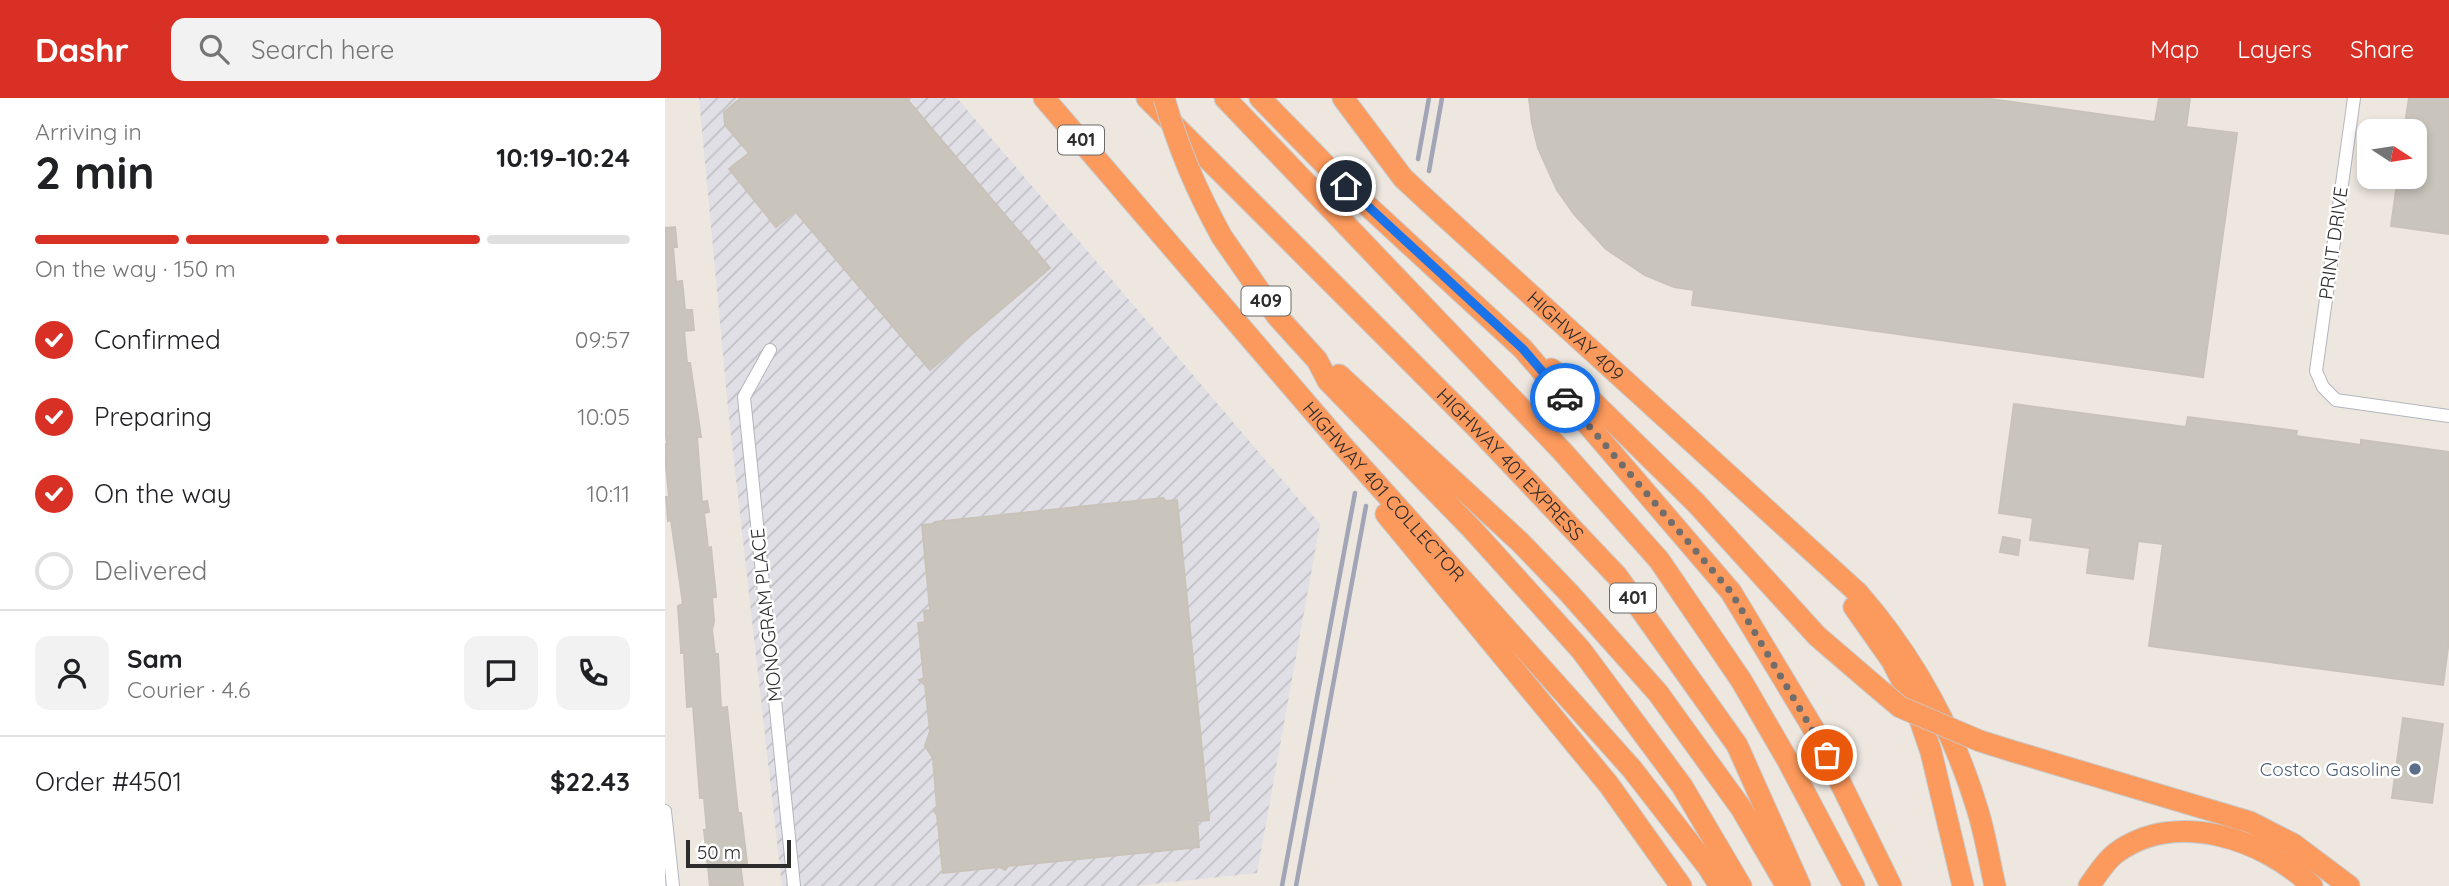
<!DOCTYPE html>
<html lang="en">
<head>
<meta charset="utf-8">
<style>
  :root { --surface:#fff; --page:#f2f2f2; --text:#202124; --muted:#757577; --line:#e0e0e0; --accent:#d93025 }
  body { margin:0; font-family:Quicksand,sans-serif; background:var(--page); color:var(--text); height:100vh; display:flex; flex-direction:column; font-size:26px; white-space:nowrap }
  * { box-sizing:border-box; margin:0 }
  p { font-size:23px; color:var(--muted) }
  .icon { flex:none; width:38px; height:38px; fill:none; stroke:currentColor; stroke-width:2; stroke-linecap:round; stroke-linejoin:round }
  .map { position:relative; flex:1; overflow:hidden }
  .sheet { display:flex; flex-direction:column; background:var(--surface); width:665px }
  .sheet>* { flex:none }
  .needle { width:46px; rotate:102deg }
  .tools { position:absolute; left:1692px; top:21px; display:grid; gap:14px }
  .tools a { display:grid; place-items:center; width:70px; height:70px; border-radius:14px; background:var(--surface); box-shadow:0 4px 10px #0003; font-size:35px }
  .scale { position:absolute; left:21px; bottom:18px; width:105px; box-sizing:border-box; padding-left:7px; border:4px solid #2c2c2c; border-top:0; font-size:19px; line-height:24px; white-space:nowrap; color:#2c2c2c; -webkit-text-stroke:5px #fff; paint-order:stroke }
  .pin { position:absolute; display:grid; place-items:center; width:60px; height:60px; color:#fff; margin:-30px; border:4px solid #fff; border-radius:50%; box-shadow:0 2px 7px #0007 }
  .courier { position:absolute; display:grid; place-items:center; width:70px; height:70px; margin:-35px; border:5px solid #1a73e8; border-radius:50%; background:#fff; color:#222; box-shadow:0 2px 9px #0007 }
  .head em { font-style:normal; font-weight:700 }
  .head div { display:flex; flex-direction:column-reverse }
  .head { display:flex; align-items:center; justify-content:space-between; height:119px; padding:0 35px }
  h1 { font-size:46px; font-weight:700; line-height:52px }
  .bar { display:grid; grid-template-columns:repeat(4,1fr); gap:10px 7px; align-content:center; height:84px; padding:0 35px }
  .bar i { height:9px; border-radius:5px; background:var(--line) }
  .bar .current { background:var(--accent) }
  .bar p { grid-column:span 4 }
  .line { display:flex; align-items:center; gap:18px; padding:0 35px; border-top:2px solid var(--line) }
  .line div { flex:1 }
  .round { display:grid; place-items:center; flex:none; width:74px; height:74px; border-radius:14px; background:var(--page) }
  ol { padding:0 35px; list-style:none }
  li { display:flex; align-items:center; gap:21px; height:77px }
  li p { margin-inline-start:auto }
  li .icon { padding:7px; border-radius:50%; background:var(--accent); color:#fff; stroke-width:4 }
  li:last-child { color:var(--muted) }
  li i { width:38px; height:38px; border:4px solid var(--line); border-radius:50% }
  header { display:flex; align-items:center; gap:42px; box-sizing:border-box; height:98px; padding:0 35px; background:var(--accent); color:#fff }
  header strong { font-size:33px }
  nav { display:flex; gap:38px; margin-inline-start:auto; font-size:24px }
  .search { width:490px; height:63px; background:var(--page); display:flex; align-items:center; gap:18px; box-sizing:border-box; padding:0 24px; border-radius:14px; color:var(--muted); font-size:26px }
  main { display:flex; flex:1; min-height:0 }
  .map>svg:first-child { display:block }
  .industrial { fill:url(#industrial-furrows) }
  .building { fill:#c9c5bd; stroke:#c9c2b8; stroke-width:2 }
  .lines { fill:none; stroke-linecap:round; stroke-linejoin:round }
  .street-casing { stroke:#b2b6bf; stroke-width:14 }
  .highway-casing { stroke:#c8c8c8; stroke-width:23 }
  .street { stroke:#fff; stroke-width:12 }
  .highway { stroke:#fc995c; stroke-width:21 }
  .rail { stroke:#a1a5b6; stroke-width:4.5 }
  .highway-bridge-casing { stroke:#c8c8c8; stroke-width:23; stroke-linecap:butt }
  .highway-bridge { stroke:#fc995c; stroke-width:21 }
  .done { stroke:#706d6b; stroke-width:7; stroke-dasharray:0 12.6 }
  .route { stroke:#1a73e8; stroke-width:9 }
  .service-dot { fill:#5c6f8a; stroke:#fff; stroke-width:2.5 }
  .labels { text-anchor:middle; stroke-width:5; stroke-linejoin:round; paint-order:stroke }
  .shield { fill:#fff; stroke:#6b6b6b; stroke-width:2 }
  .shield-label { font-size:18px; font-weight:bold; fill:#2c2c2c }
  .street-label { font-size:19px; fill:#2c2c2c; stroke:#fff }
  .service-label { font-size:19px; fill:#4e5e75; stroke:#fff; text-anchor:end }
</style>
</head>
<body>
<header>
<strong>Dashr</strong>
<div class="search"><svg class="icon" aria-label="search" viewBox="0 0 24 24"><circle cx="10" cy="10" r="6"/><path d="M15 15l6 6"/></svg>Search here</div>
<nav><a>Map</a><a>Layers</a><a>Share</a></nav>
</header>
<main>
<section class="sheet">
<div class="head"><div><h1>2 min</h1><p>Arriving in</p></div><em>10:19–10:24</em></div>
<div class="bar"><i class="current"></i><i class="current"></i><i class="current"></i><i></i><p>On the way · 150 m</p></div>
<ol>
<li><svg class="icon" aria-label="check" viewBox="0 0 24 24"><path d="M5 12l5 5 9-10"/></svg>Confirmed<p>09:57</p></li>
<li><svg class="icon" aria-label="check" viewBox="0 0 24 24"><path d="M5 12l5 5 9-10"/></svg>Preparing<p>10:05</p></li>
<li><svg class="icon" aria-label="check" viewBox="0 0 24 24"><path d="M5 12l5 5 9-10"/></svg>On the way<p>10:11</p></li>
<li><i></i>Delivered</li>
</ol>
<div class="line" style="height:126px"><a class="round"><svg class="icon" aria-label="person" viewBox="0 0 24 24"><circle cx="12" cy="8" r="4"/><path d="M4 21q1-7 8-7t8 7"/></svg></a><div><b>Sam</b><p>Courier · 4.6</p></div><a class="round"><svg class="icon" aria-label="chat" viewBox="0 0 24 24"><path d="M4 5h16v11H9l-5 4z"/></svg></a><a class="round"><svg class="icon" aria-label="phone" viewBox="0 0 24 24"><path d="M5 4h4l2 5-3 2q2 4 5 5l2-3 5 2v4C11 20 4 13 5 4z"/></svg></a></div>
<div class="line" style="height:91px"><div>Order #4501</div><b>$22.43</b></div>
</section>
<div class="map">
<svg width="1784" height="788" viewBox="0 0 1784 788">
  <defs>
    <pattern id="industrial-furrows" width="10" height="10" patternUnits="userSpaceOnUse" patternTransform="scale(1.75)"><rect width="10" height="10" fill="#e1dfe6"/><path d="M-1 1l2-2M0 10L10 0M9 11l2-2" fill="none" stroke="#c1c0c5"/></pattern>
  </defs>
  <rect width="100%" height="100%" fill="#ede7df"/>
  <path class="industrial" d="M34,0H292L655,426L592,775L469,788H117L63,310Z"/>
  <path class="building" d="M76,0H241L385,170L265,272L130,113L111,129L64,71L84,55L60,27L59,14Z
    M864,0H1318L1490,24L1494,0H1525L1521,29L1572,35L1538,279L1027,207L1029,192L1009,189L980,177L941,151L909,116L892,92L873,50L867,25Z
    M1744,0H1784V136L1726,128L1733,79H1750V33H1739Z
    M10,129L12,149H8L11,184L17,183L20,212H27L29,232L19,233L22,265H25L36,339H32L37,404L42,403L44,414L39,415L43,450L46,449L51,499H47L49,523L47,532L50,556H53L56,610L62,609L73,715H76L82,765H75L78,788H45L39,732H42L39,700H35L28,608L22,609L19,555H16V552L13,508L18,506L6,422L3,423L1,399H4L0,358V346H2L0,329V130Z
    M1349,306L1521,329L1523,319L1632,333L1631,338L1696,347V342L1784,354V542L1778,587L1484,548L1498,446L1473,443L1468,481L1422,475L1425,450L1365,442L1368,420L1334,415Z
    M498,400L501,403L512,402L544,722L532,723L534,749L343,768L340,772L335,769L278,775L272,717L269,713L272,710L268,660L260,648L265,633L260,587L254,582L259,580L253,525L260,524L259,513L265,512L257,427L267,426L270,424Z
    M1338,439L1355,442L1353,457L1335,454Z
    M1738,620L1778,626L1767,705L1727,700Z"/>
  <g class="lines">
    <defs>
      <path id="street" d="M1689,0L1651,273L1658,289L1671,302L1784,318
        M105,252L79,299L129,788
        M0,713L8,788"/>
      <g id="highway">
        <path id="s1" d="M379,0L677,347L967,671L1043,769L1055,788"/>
        <path id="s2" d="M482,0L812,330L952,478L1072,647L1135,788"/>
        <path d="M560,0L897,353L994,462L1076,582L1123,663L1189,788"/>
        <path d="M595,0L681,88L858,251L1066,494L1151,635L1226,788"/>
        <path id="s3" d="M678,0L738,80L766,106L1193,495C1247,557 1288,631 1312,710C1320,735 1324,762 1330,788"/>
        <path d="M557,139L612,218L652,262L663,283L808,432L916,552L1017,688L1076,788"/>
        <path d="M886,271L915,291L1031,405L1152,538L1209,587"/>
        <path d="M674,277L855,444L904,495L993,595L1076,710L1121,787"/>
        <path d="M721,416L944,687L1016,788"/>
        <path d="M1189,509L1227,563L1251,610L1266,654L1298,788"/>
        <path d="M1347,653L1585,724L1628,746L1684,788"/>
        <path d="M1424,788C1432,777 1440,763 1451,755C1511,711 1599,741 1647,788"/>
      </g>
    </defs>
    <use href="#street" class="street-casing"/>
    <use href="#highway" class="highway-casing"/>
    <use href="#street" class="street"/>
    <use href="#highway" class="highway"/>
    <path class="rail" d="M753,61L764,0
      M764,73L777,0
      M617,788L690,395
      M631,788L701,408"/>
    <defs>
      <path id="highway-bridge" d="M499,0C513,50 532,94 557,139
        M1209,587L1235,609L1315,643L1347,653"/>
    </defs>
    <use href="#highway-bridge" class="highway-bridge-casing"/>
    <use href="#highway-bridge" class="highway-bridge"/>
  </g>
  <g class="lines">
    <path class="done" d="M900,300L1066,494L1162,657"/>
    <path class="route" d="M681,88L858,251L900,300"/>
  </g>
  <circle class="service-dot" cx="1750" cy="671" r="7"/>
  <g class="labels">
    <g class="shield">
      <rect x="393" y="27.5" width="46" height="29" rx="5"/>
      <rect x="576.5" y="188.5" width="49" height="29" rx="5"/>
      <rect x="945" y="485.5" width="46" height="29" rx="5"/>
    </g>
    <g class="shield-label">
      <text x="416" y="48">401</text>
      <text x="601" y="209">409</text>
      <text x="968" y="506">401</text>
    </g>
    <g class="street-label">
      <text transform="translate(1668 145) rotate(-82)" y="7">PRINT DRIVE</text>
      <text dy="7" stroke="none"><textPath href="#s3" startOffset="334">HIGHWAY 409</textPath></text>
      <text dy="7" stroke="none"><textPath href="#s2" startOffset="516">HIGHWAY 401 EXPRESS</textPath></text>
      <text dy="7" stroke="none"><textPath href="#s1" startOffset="520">HIGHWAY 401 COLLECTOR</textPath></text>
      <text transform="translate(101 517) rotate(-96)" y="7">MONOGRAM PLACE</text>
    </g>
    <g class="service-label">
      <text x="1736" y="678">Costco Gasoline</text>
    </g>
  </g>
</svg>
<div class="tools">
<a><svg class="needle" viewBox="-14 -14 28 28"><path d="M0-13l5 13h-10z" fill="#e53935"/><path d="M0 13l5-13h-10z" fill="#757577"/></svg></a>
</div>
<div class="scale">50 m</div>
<div class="pin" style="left:1162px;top:657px;background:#ea580c"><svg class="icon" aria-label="bag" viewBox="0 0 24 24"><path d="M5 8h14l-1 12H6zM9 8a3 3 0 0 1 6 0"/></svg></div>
<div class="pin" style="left:681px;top:88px;background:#1f2937"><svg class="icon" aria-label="home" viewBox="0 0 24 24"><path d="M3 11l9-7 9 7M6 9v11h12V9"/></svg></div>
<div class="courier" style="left:900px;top:300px"><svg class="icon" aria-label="car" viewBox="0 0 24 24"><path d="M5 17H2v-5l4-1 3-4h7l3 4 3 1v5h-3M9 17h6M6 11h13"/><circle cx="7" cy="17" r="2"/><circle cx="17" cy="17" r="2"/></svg></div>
</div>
</main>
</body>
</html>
